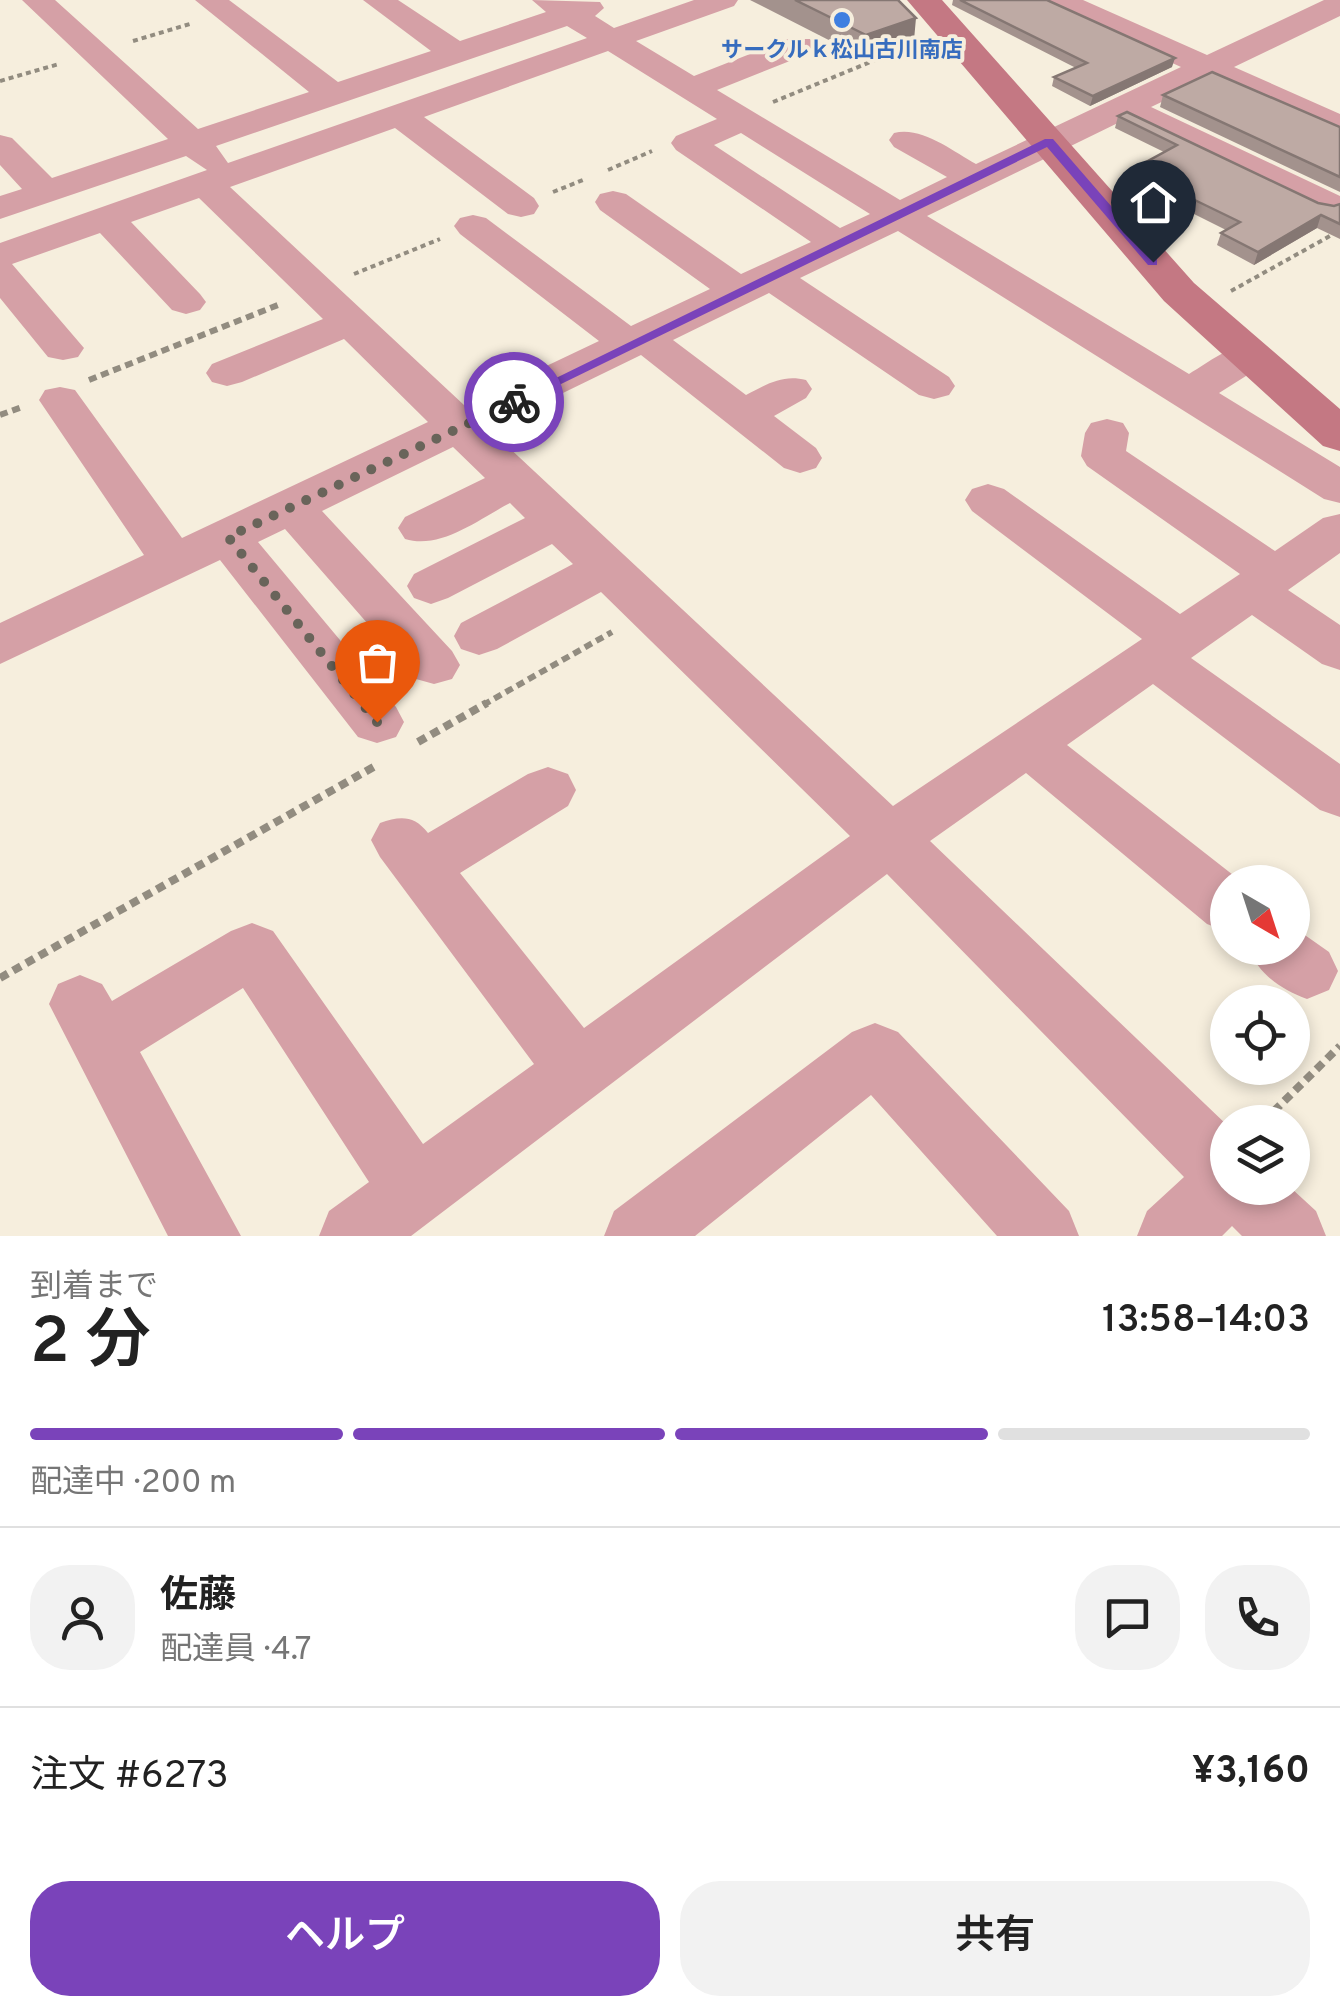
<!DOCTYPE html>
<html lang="ja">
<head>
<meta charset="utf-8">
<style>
  :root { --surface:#fff; --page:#f2f2f2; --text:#222; --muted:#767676; --line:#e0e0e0; --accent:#7a43ba }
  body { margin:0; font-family:Overpass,"Noto Sans JP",sans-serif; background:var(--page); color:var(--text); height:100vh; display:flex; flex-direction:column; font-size:38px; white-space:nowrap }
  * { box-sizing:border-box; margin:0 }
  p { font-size:32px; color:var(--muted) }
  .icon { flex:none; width:55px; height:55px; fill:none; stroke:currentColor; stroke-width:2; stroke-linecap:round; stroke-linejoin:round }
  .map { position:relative; height:1236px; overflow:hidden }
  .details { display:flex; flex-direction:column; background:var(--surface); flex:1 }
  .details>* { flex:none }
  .needle { width:65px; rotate:141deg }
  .tools { position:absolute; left:1210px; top:865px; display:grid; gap:20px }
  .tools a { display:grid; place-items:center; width:100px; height:100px; border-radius:50%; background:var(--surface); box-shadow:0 5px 15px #0003; font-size:50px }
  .pin { position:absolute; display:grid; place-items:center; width:85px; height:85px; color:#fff; margin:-102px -42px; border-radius:50% 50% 50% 0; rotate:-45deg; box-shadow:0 0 10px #0007 }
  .pin .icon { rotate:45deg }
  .courier { position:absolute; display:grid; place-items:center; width:100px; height:100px; margin:-50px; border:8px solid #7a43ba; border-radius:50%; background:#fff; color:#222; box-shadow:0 2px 12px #0007 }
  .overview em { font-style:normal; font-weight:600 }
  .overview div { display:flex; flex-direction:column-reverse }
  .overview { display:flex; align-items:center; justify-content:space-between; height:170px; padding:0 30px }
  h1 { font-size:65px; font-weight:600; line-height:75px }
  .bar { display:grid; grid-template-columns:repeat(4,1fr); gap:15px 10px; align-content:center; height:120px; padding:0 30px }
  .bar i { height:12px; border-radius:8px; background:var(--line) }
  .bar .on { background:var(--accent) }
  .bar p { grid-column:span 4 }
  .line { display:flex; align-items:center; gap:25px; padding:0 30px; border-top:2px solid var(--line) }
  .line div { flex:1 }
  .round { display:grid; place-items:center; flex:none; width:105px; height:105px; border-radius:40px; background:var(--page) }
  .primary-button { display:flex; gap:20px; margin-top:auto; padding:20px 30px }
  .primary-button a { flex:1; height:115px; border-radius:40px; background:var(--accent); color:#fff; font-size:40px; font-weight:600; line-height:115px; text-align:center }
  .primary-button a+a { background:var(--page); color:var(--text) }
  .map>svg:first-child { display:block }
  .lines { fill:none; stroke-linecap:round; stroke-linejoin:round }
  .path-far2 { stroke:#928c80; stroke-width:4; stroke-dasharray:5 4; stroke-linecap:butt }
  .path-far1 { stroke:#928c80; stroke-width:6; stroke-dasharray:8 5; stroke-linecap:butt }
  .path { stroke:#928c80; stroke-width:8; stroke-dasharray:9 6; stroke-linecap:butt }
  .street { fill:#d5a0a6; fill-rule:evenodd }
  .secondary { fill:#c47883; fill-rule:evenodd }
  .wall { fill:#a3928d }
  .shaded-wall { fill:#857773 }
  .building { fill:#beaaa4; stroke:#857773; stroke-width:2.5 }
  .route { fill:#7a43ba }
  .done { stroke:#69645a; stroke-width:10; stroke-dasharray:0 18 }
  .shop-dot { fill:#3f7fe0; stroke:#f6eedd; stroke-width:4 }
  .labels { text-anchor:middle; stroke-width:8; stroke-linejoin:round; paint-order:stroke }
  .far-shop-label { font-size:22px; font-weight:bold; fill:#366cbe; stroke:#f6eedd }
</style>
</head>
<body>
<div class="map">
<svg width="1340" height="1236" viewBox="0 0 1340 1236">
  <rect width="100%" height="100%" fill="#f6eedd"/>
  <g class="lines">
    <path class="path-far2" d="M133,41L193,23
      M0,81L59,64
      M773,102L919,42
      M608,170L652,151
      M553,192L583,180
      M354,274L440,239
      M1231,291L1330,236"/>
    <path class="path-far1" d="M89,380L278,305
      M0,415L22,407
      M483,705L612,632"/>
    <path class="path" d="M418,742L487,703
      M0,978L377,765
      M1263,1122L1340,1046"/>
    <path class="street" d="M22,0H55L198,129L309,92L195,0H229L338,82L431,51L363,0H398L460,41L546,12L532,0L600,2L604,8L595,16L614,28L694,0H738L734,6L636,41L694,76L788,39H810L815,46L810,53L717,90L900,200L947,177L894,147L889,140L894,133C922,126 952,151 976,164L1181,67L1047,6L1043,0H1083L1207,55L1324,0H1340V16L1234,67L1340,114V137L1208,80L1151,107L1340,196V212L1328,215L1315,212L1124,120L927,216L1189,374C1213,360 1236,339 1265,346L1271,355L1265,364L1219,393L1340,467V503L1324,499L898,231L800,278L949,377L955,386L949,395L934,399L919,395L769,293L673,340L746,395C767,384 783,374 806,380L812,389L806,398L774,416L816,448L822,458L816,468L800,473L784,468L641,355L489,429L893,806L1142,639L972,511L965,500L972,489L988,484L1004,489L1180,614L1240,574L1087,466L1081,456L1085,433L1091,423L1107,419L1123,423L1129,433L1126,451L1275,551L1323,518L1340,514V553L1288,590L1340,625V670L1322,664L1252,615L1191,658L1340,764V817L1320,810L1153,684L1067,745L1242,882H1228V932L1207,924L1026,773L930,841L1228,1126V1188H1291L1316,1211L1326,1236H1242L1232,1226L1222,1236H1137L1147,1211L1184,1177L887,874L411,1236H319L329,1211L369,1182L243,988L140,1052L241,1236H168L49,1004L58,984L80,975L102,984L112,1001L231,931L252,923L273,931L423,1144L534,1064L380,857L371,840L380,823C400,816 414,815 428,833L528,774L548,767L568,774L576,790L568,806L460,873L584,1028L850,836L601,592L497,649L479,655L461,649L454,636L461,623L573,564L552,544L448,598L431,604L414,598L407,586L414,574L525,518L510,503C479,519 441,550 405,539L398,528L405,517L485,478L453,447L322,511L452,651L460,665L452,679L434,684L416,679L285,529L258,542L396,707L404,722L396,737L377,743L358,737L220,560L0,664V623L144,555L39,400L45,390L60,387L75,390L182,538L428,422L344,339L242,382L227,386L212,382L206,373L212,364L323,319L199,198L131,222L200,294L206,302L200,310L186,314L172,310L100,233L12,264L84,348L78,357L63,360L48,357L0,298V243L207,170L186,156L0,219V196L22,189L0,165V135L12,138L52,178L168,139ZM567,26L587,38L228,163L216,146ZM608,51L717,119L676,136L671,143L676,150L811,242L741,274L626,194L613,191L600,194L595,202L600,210L710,289L631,326L486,218L473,215L460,218L454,226L460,234L599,341L464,405L230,187L395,128L508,214L521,217L534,214L539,206L534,198L424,117ZM741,133L870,214L840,228L714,145Z
      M1292,926L1329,952L1338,971L1329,990L1307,999C1280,989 1259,974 1248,948H1292Z
      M875,1023L898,1032L1069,1211L1079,1236H997L871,1095L695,1236H604L614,1211L852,1032Z"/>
    <path class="secondary" d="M907,0H942L1194,283L1340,409V451L1323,446L1164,301Z"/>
  </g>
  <path class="wall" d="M750,0H898L914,40L864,58Z
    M953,0H1047L1172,67L1090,106L1052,86L1054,77L1076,68L952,5Z
    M1163,95L1340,127V192L1160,107Z
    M1118,116L1318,203L1334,206L1340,204V239L1317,228L1254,265L1217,245L1221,233L1226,230L1168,201L1172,189L1173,188L1145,174L1148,161L1164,152L1115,128Z"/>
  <path class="shaded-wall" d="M916,18L914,40L864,58L866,35Z
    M1175,58L1172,67L1090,106L1093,96Z
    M1321,215L1317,228L1254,265L1258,252Z"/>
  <path class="building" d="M795,0H898L916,18L866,35Z
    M960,0H1047L1175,58L1093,96L1054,77L1087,63Z
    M1212,72L1340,127V177L1163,95Z
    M1127,112L1318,203L1334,206L1340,204V224L1321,215L1258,252L1221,233L1240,222L1172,189L1187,180L1148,161L1177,145L1118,116Z"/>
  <path class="route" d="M1045,139H1053L1157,259V265H1148L1047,147L518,405L507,402Z"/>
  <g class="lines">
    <path class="done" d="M377,722L228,537L514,402"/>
  </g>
  <circle class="shop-dot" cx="842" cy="20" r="10"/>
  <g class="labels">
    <g class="far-shop-label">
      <text x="842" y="57">サークルｋ松山古川南店</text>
    </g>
  </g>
</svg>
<div class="tools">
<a><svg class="needle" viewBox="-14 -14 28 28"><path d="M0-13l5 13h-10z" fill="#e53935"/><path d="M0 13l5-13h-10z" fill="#767676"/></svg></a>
<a><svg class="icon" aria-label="locate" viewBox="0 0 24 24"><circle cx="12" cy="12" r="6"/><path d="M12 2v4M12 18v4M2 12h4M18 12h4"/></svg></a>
<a><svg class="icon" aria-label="layers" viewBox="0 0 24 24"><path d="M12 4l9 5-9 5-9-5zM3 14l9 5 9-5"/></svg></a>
</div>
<div class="pin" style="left:377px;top:722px;background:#ea580c"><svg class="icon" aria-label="bag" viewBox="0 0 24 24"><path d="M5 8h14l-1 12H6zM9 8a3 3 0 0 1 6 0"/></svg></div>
<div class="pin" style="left:1153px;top:262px;background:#1f2937"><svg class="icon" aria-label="home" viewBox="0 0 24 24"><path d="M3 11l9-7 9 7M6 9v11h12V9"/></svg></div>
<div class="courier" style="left:514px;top:402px"><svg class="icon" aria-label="bike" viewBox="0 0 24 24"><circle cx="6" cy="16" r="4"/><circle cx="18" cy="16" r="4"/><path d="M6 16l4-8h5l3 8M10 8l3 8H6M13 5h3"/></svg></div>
</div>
<section class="details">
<div class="overview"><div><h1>2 分</h1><p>到着まで</p></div><em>13:58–14:03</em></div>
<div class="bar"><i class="on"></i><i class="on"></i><i class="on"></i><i></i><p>配達中 · 200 m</p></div>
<div class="line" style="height:180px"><a class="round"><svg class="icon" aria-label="person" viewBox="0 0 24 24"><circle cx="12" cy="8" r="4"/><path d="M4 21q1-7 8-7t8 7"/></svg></a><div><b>佐藤</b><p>配達員 · 4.7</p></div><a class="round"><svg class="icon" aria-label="chat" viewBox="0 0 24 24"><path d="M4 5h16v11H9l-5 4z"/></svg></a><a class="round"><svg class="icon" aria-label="phone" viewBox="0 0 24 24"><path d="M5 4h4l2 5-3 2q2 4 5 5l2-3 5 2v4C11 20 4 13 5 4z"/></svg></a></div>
<div class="line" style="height:130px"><div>注文 #6273</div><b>¥3,160</b></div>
<div class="primary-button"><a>ヘルプ</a><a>共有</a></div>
</section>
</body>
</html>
